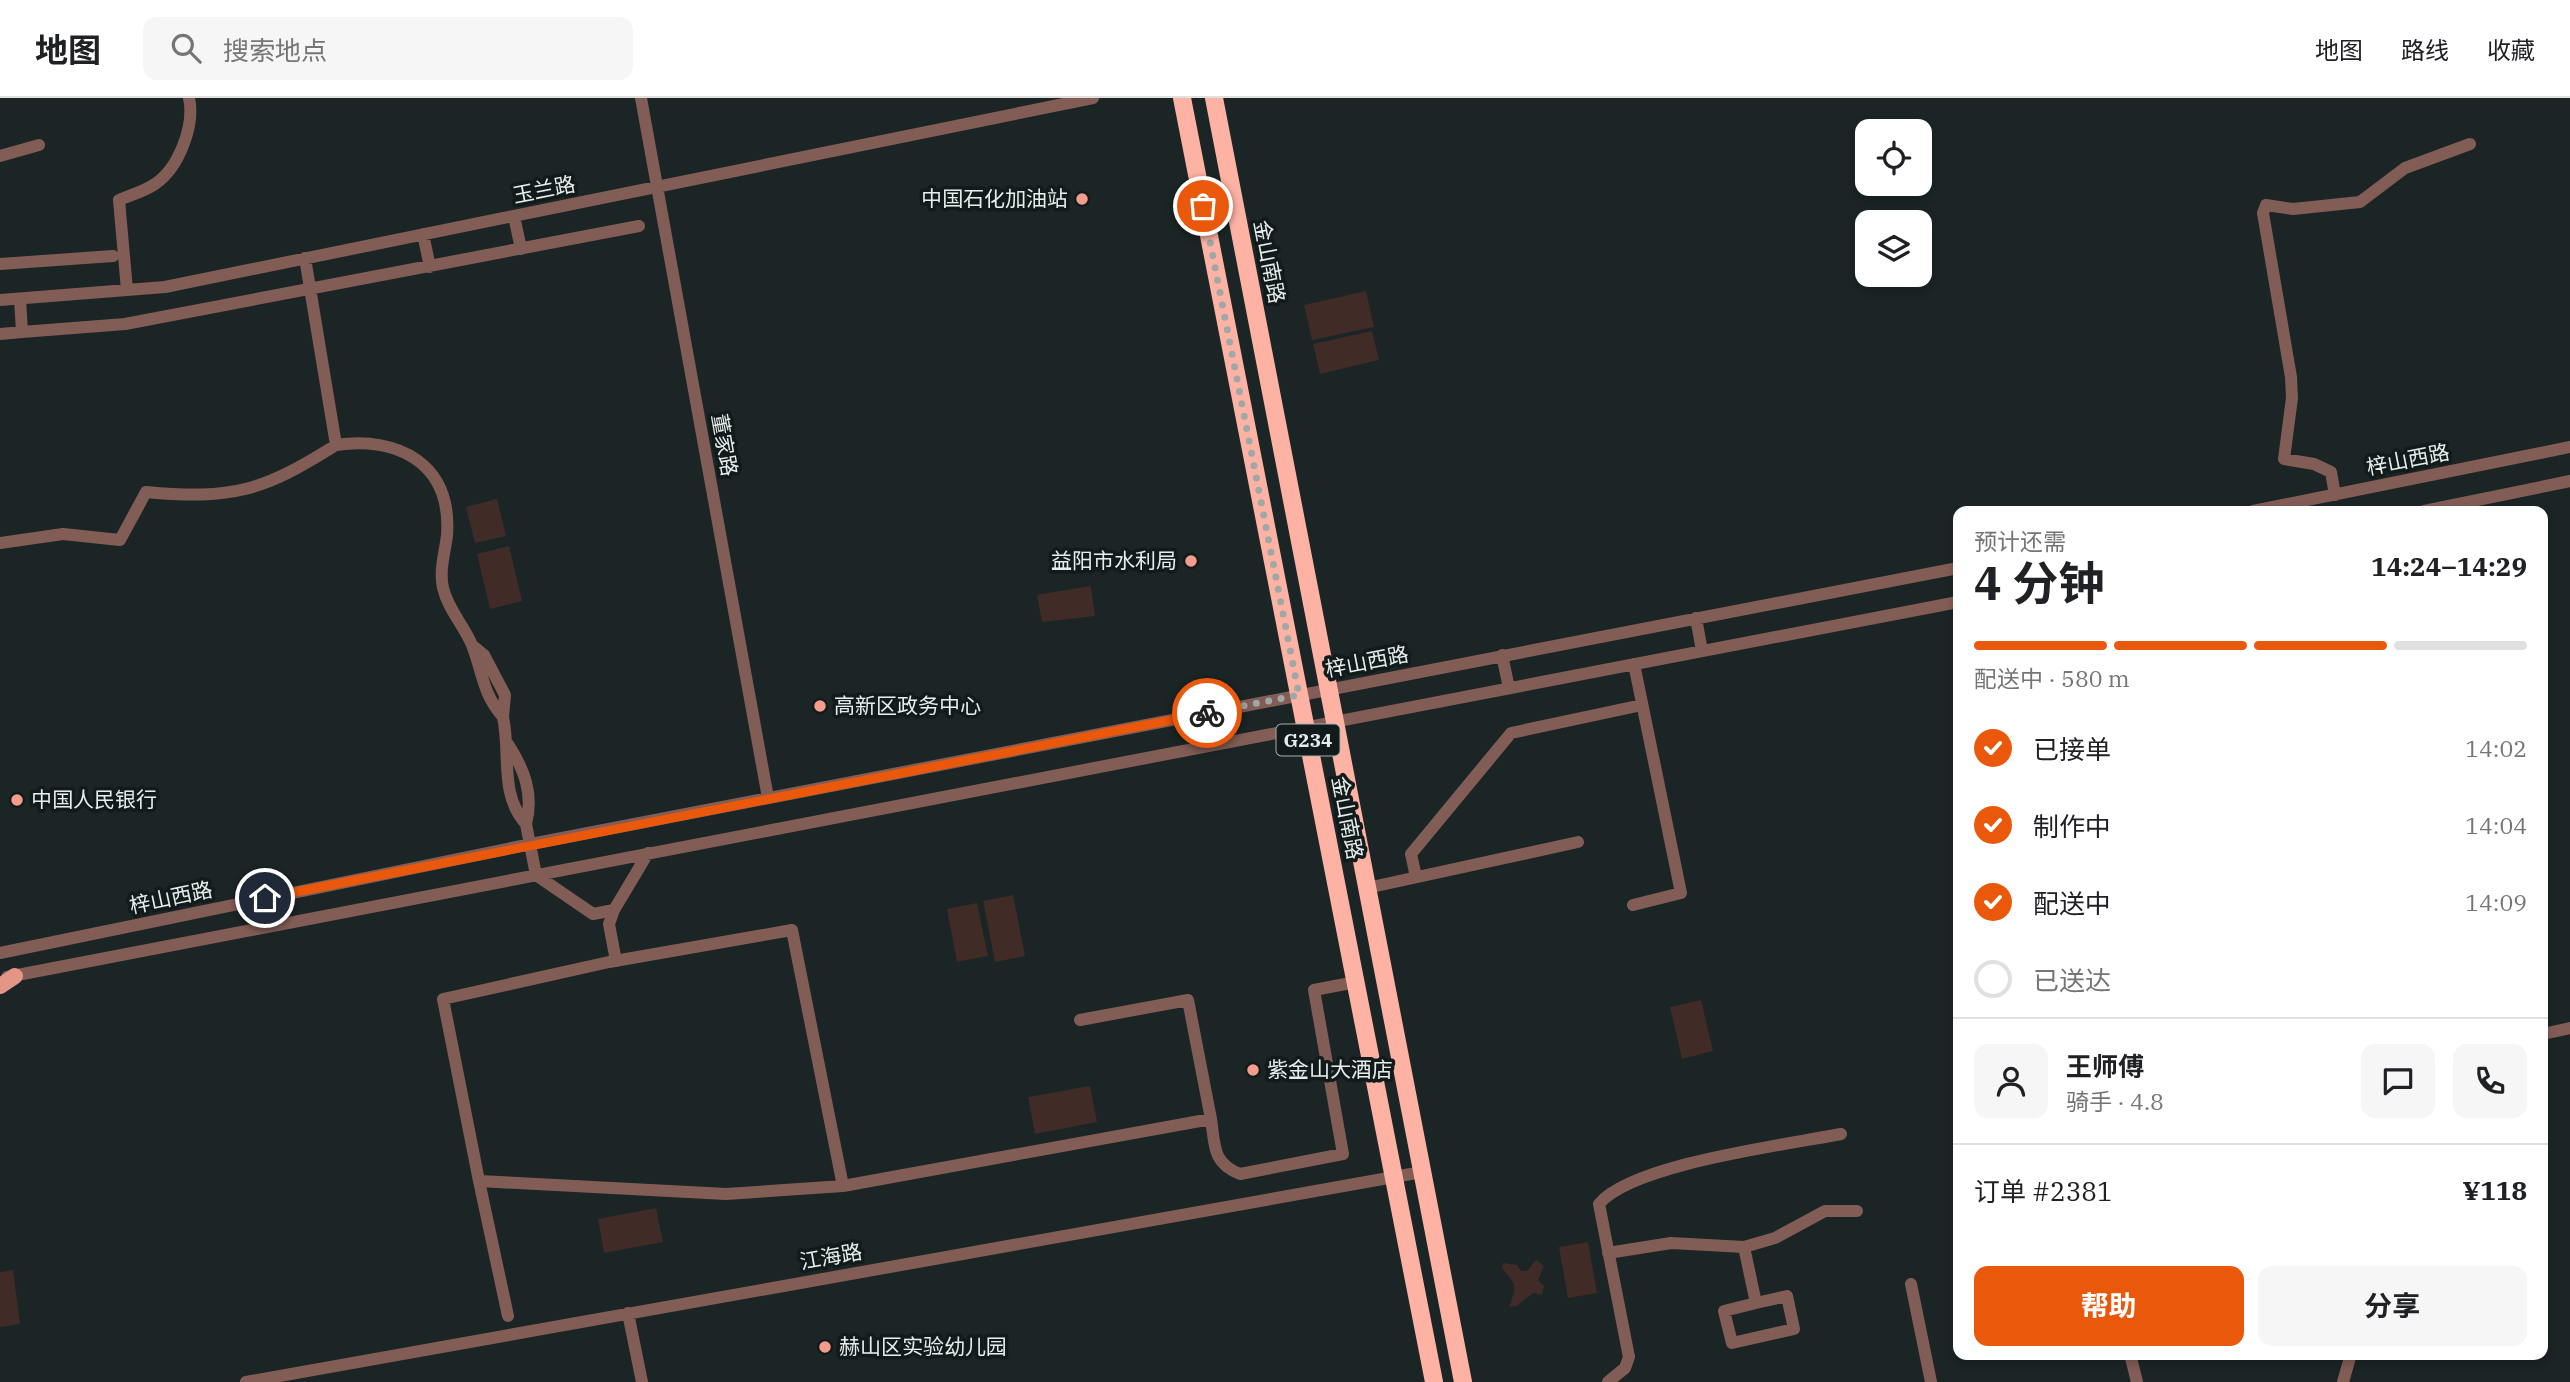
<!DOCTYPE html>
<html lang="zh">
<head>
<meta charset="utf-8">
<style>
  :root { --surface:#fff; --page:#f6f6f6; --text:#202124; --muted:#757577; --line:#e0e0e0; --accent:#ea580c }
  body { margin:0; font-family:"IBM Plex Serif","Noto Sans SC",serif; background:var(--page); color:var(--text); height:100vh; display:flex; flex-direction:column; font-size:26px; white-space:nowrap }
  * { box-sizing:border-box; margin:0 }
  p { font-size:23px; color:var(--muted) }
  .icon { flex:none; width:38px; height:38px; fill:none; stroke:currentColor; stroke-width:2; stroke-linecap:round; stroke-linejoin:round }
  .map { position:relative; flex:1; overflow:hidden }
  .side { position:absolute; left:1953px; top:408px; width:595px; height:854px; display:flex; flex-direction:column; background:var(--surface); border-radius:14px; box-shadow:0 4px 10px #0003 }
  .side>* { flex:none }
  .fabs { position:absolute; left:1855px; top:21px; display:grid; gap:14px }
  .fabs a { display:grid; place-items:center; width:77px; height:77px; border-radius:14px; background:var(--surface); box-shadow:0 4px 10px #0003; font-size:35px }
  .pin { position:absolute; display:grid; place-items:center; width:60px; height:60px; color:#fff; margin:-30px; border:4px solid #fff; border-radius:50%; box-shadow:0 2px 7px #0007 }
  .courier { position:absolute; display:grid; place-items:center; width:70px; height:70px; margin:-35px; border:5px solid #ea580c; border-radius:50%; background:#fff; color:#222; box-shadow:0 2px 9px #0007 }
  .overview em { font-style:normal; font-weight:700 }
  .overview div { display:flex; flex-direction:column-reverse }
  .overview { display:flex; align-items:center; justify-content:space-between; height:119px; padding:0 21px }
  h1 { font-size:46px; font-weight:700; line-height:52px }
  .bar { display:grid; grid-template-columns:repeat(4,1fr); gap:10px 7px; align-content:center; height:84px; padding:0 21px }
  .bar i { height:9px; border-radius:5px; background:var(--line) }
  .bar .current { background:var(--accent) }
  .bar p { grid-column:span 4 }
  .line { display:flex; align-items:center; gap:18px; padding:0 21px; border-top:2px solid var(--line) }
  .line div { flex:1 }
  .round { display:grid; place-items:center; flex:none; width:74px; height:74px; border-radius:14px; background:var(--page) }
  ol { padding:0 21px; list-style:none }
  li { display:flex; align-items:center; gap:21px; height:77px }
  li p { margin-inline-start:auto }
  li .icon { padding:7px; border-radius:50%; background:var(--accent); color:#fff; stroke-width:4 }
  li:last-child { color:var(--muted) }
  li i { width:38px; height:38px; border:4px solid var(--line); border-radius:50% }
  .action { display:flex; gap:14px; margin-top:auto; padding:14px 21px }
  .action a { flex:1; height:80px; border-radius:14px; background:var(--accent); color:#fff; font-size:28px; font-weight:700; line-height:80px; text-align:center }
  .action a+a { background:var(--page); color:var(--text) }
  header { display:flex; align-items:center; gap:42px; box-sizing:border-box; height:98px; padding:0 35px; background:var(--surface); border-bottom:2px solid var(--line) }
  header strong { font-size:33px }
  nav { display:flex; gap:38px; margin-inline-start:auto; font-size:24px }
  .search { width:490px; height:63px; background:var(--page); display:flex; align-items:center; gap:18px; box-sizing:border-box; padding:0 24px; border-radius:14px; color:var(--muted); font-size:26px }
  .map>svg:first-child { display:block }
  .green { fill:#402b26 }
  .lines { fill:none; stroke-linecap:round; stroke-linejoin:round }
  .minor { stroke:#825d55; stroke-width:12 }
  .major { stroke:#e49686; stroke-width:16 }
  .highway { stroke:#feb2a3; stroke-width:18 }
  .done { stroke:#a0a7a7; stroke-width:7; stroke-dasharray:0 12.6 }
  .route { stroke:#ea580c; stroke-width:9 }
  .poi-dot { fill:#f49d8c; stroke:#121b1b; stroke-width:2.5 }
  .labels { text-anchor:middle; stroke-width:7; stroke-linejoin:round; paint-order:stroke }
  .shield { fill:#121b1b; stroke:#a7aeae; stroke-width:2 }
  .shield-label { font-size:19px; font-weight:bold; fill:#e7eded }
  .street-label { font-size:21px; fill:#e7eded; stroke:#121b1b }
  .poi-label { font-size:21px; fill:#e7eded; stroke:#121b1b; text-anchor:start }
</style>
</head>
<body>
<header>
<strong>地图</strong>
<div class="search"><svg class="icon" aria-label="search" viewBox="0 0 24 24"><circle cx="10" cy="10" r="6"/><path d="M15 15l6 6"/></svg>搜索地点</div>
<nav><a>地图</a><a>路线</a><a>收藏</a></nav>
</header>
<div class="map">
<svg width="2570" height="1284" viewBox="0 0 2570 1284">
  <rect width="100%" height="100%" fill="#1b2525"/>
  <path class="green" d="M1366,193L1374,229L1312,242L1304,207Z
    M1372,233L1379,262L1320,276L1313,246Z
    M497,401L506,438L475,445L466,409Z
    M509,448L522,503L490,511L477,456Z
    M1091,488L1095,518L1042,524L1037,497Z
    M1013,797L1025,858L995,864L983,803Z
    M977,805L988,858L957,864L947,811Z
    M1701,902L1713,953L1682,961L1670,909Z
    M1090,988L1097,1024L1035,1036L1028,999Z
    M656,1110L663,1144L604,1155L598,1121Z
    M1588,1144L1597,1195L1568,1200L1559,1149Z
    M1536,1162L1544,1168L1538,1182L1544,1188L1542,1197L1533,1195L1517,1208L1509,1209C1517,1187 1517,1188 1502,1170L1503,1165L1517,1167L1521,1173H1527Z
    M13,1172L20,1226L0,1229V1174Z"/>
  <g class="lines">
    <path class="minor" d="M641,0L768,700
      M0,58L39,47
      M514,118L521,151
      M423,136L430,169
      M305,160L336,347C399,338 452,366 447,437C445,455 439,472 443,490C448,511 464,528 472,547C483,575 482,595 503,619L505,597L484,557L472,547
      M0,166L113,158
      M127,192L119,102C131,97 145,93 155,86C179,70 195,27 189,0
      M0,202L165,189L1093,0
      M22,234L125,226L639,128
      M0,236L22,234L20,201
      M2335,397L2331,374L2314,366L2284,361L2292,300L2291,279L2263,115L2266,107L2293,111L2360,104L2405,70L2470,46
      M2253,413L2570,349
      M2424,413L2570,383
      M0,445L63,436L120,442L146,394C233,402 263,393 336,347
      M1696,520L1702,553
      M1502,557L1509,590
      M503,619C511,656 499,696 526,726C534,696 524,671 508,646
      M526,726L536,777L593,816L614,812L648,755
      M1416,779L1411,756L1511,635L1642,607
      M1367,790L1578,744
      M1633,807L1681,795L1634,566
      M614,812L609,826L616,863
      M792,832L843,1088L726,1096L479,1083L443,901L609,864Z
      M0,855L531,746L1958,470
      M7,879L1958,504
      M1080,922L1188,902L1211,1021
      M2543,936L2570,930
      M479,1083L508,1218
      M843,1088L1211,1021C1215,1047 1212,1065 1240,1076L1343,1056L1314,892L1356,884
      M1744,1149L1756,1205L1724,1213L1732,1245L1794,1231L1787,1198L1756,1205
      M1608,1155L1671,1145L1744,1149L1775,1140L1825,1113H1857
      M1911,1186L1931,1284
      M628,1215L642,1284
      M2130,1256L2137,1284
      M246,1284L1422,1074
      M1608,1284L1625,1270L1629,1259L1599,1106C1632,1066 1785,1047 1841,1036
      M2343,1284L2351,1256"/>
    <path class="major" d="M0,888L15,878"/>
    <path class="highway" d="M1182,0L1434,1284
      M1214,0L1463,1284"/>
  </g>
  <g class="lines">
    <path class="done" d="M1203,108L1299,597L1207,615"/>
    <path class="route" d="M265,800L1207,615"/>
  </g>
  <g class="poi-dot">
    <circle cx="1082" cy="101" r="7"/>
    <circle cx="1191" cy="463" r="7"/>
    <circle cx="820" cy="608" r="7"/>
    <circle cx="17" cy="702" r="7"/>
    <circle cx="1253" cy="972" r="7"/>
    <circle cx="825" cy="1249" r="7"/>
  </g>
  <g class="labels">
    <rect class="shield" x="1276.5" y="626.5" width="63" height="31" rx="5"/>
    <g class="shield-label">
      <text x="1308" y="649">G234</text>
    </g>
    <g class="street-label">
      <text transform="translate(544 92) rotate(-11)" y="7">玉兰路</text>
      <text transform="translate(1269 164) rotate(79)" y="7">金山南路</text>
      <text transform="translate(724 347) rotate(80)" y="7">董家路</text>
      <text transform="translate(2408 362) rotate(-11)" y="7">梓山西路</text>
      <text transform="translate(1367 564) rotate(-11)" y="7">梓山西路</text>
      <text transform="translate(1347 720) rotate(79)" y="7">金山南路</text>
      <text transform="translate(171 800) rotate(-12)" y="7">梓山西路</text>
      <text transform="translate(831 1159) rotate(-10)" y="7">江海路</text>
    </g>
    <g class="poi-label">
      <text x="1068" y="108" text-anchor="end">中国石化加油站</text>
      <text x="1177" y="470" text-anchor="end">益阳市水利局</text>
      <text x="834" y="615">高新区政务中心</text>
      <text x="31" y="709">中国人民银行</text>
      <text x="1267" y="979">紫金山大酒店</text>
      <text x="839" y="1256">赫山区实验幼儿园</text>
    </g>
  </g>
</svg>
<div class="fabs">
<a><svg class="icon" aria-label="locate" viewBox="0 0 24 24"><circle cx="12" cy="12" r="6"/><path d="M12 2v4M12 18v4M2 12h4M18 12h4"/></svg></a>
<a><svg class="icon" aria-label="layers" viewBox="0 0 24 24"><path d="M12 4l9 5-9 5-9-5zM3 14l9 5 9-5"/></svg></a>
</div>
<div class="pin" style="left:1203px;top:108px;background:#ea580c"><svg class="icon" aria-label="bag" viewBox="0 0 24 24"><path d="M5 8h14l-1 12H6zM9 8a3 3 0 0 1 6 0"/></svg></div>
<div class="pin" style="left:265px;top:800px;background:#1f2937"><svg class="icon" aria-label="home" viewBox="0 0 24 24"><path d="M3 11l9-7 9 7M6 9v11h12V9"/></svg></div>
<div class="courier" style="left:1207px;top:615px"><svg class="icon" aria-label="bike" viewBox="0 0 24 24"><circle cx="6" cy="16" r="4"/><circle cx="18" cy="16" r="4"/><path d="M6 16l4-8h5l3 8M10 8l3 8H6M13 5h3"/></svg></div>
<section class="side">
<div class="overview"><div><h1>4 分钟</h1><p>预计还需</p></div><em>14:24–14:29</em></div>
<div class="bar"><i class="current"></i><i class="current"></i><i class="current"></i><i></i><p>配送中 · 580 m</p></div>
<ol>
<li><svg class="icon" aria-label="check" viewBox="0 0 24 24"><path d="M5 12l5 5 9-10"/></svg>已接单<p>14:02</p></li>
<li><svg class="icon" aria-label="check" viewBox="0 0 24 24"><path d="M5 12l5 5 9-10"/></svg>制作中<p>14:04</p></li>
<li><svg class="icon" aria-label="check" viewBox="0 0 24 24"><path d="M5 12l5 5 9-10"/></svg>配送中<p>14:09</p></li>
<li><i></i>已送达</li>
</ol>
<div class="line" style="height:126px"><a class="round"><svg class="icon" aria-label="person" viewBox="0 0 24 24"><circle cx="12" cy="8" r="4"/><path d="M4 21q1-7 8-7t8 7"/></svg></a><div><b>王师傅</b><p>骑手 · 4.8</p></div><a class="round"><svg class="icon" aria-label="chat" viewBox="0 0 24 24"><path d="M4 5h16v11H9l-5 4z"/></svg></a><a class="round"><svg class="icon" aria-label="phone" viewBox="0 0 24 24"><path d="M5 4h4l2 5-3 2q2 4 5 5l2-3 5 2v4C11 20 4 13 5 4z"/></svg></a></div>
<div class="line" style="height:91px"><div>订单 #2381</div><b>¥118</b></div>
<div class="action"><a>帮助</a><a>分享</a></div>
</section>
</div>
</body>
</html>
